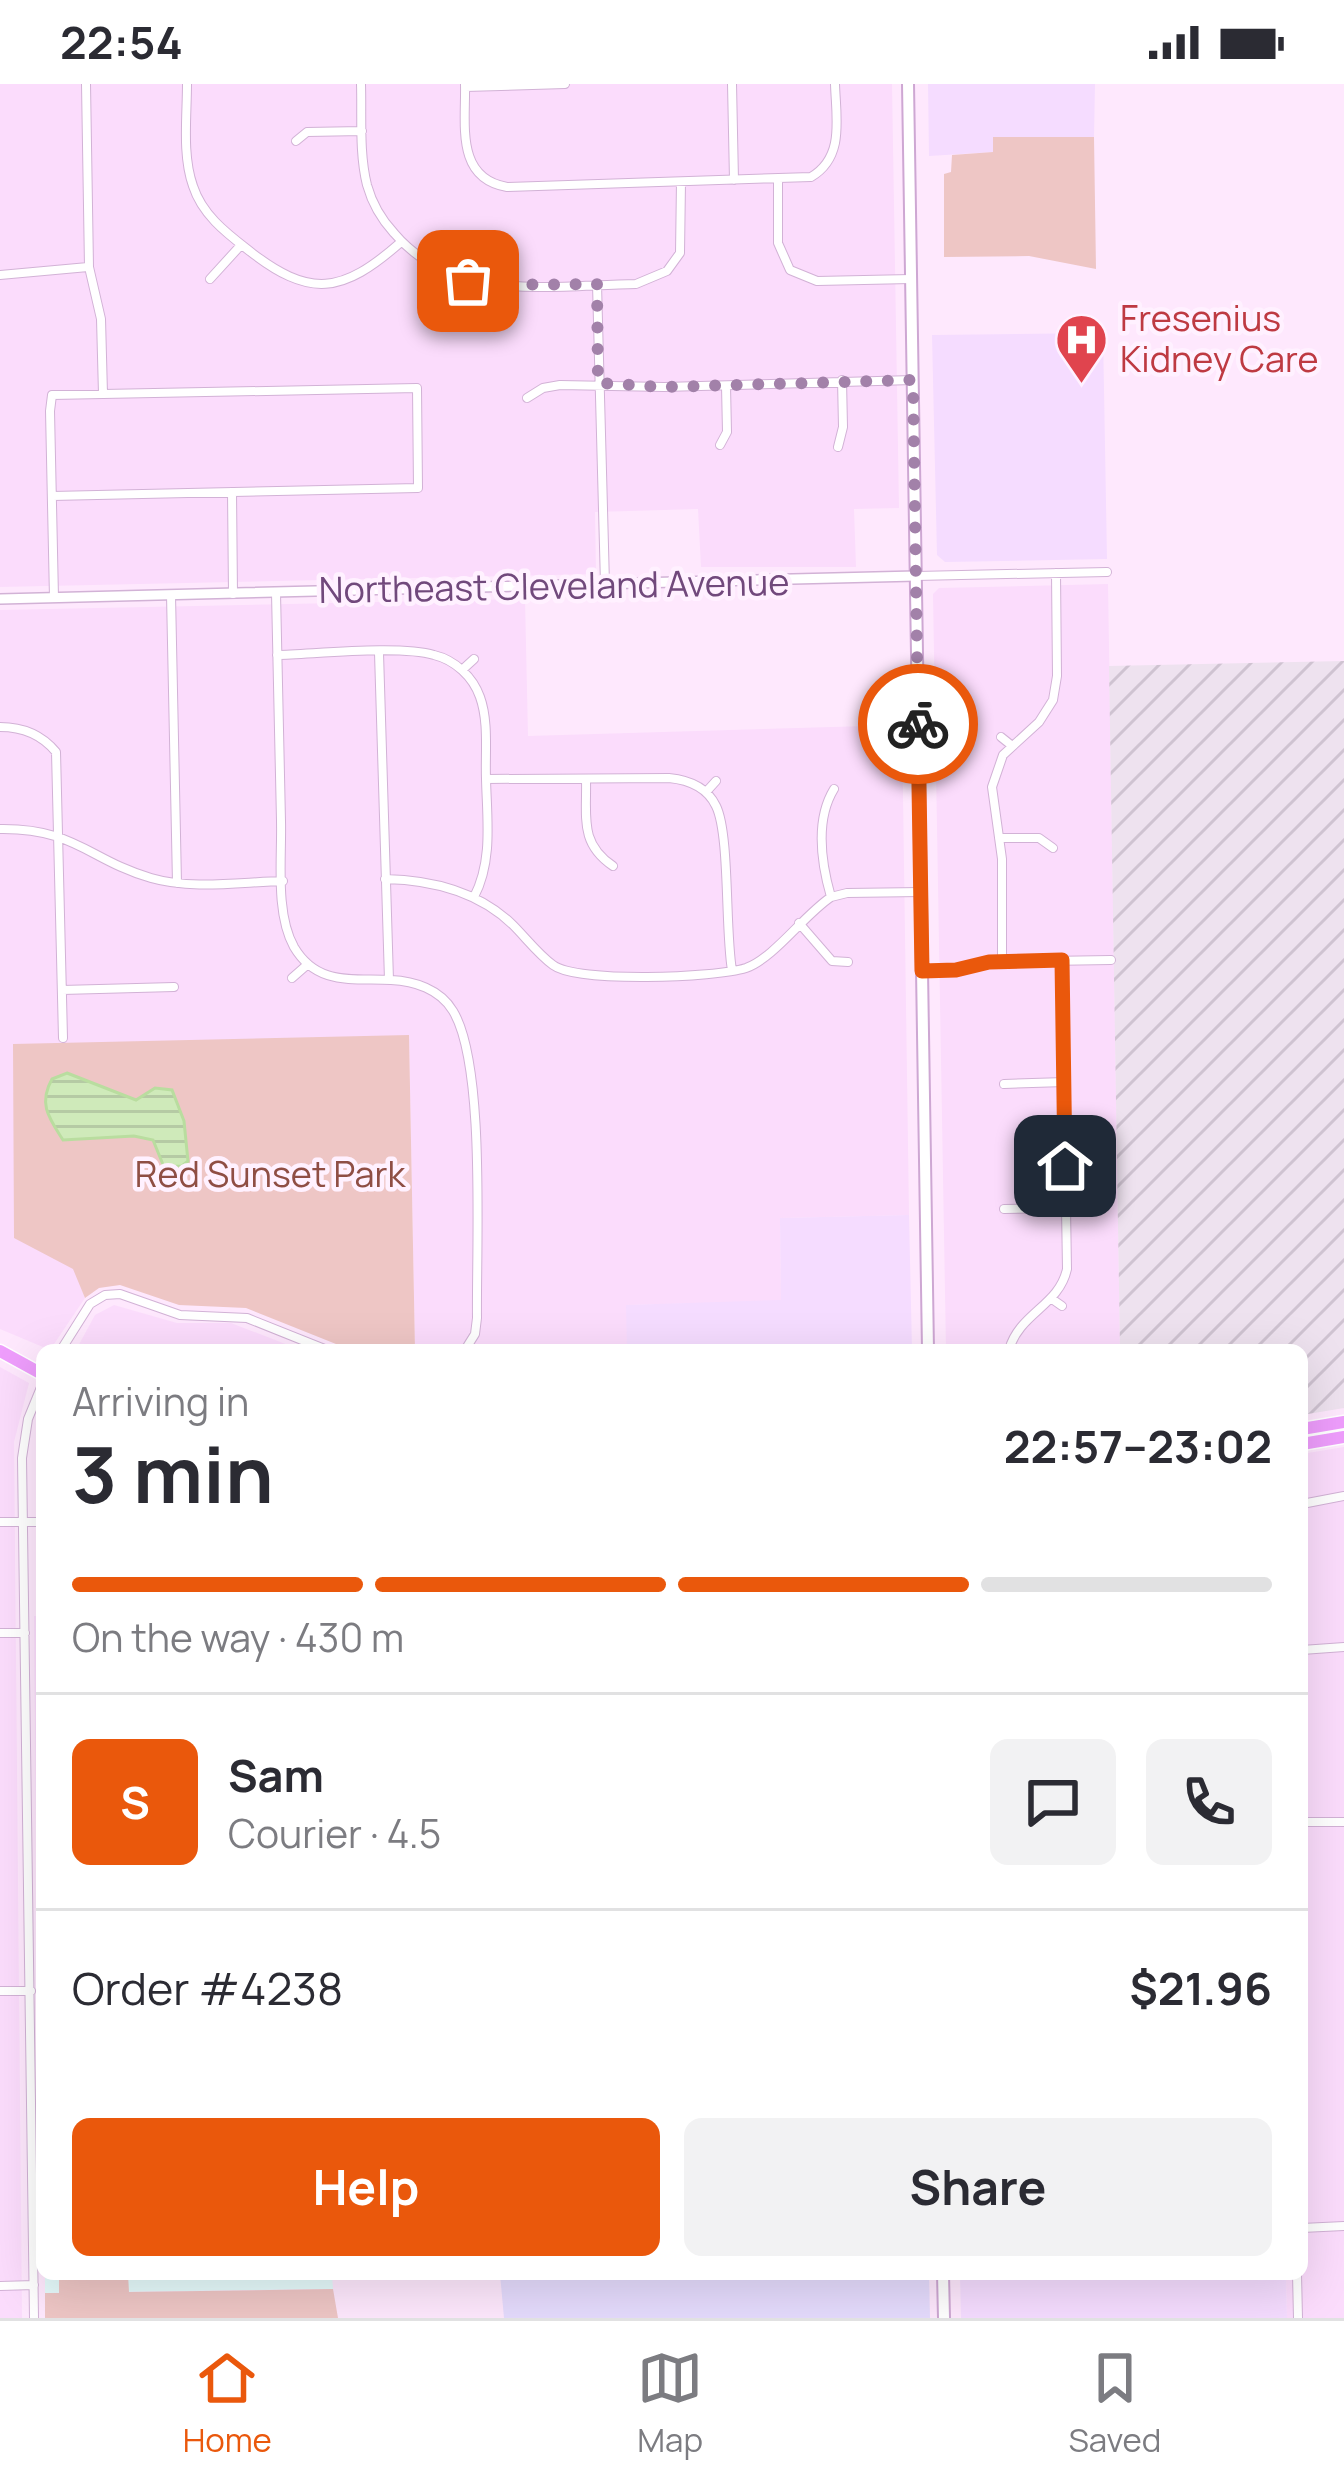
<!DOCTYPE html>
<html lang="en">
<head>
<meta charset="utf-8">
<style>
  :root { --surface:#fff; --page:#f2f2f3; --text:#2b2b33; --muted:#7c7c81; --line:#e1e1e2; --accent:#ea580c }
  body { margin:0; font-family:Manrope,sans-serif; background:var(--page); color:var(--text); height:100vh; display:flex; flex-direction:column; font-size:45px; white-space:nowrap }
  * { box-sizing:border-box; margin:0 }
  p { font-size:39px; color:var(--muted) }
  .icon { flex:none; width:66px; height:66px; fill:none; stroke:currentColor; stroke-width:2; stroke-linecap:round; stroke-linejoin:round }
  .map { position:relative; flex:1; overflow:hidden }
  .drawer { position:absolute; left:36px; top:1260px; width:1272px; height:936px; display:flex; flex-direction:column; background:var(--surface); border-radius:18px; box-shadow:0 12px 48px #0002 }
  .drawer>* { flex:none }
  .pin { position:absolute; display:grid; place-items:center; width:102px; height:102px; color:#fff; margin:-51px; border-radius:24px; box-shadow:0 6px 18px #0006 }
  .courier { position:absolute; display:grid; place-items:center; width:120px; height:120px; margin:-60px; border:9px solid #ea580c; border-radius:50%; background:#fff; color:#222; box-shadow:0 3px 15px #0007 }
  .headline em { font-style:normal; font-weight:700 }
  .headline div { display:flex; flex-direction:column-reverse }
  .headline { display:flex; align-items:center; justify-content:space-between; height:204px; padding:0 36px }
  h1 { font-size:78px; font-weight:700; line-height:90px }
  .bar { display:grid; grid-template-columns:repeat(4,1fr); gap:18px 12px; align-content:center; height:144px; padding:0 36px }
  .bar i { height:15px; border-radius:9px; background:var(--line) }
  .bar .active { background:var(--accent) }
  .bar p { grid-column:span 4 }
  .line { display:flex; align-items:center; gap:30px; padding:0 36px; border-top:3px solid var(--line) }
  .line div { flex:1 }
  .round { display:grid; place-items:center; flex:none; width:126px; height:126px; border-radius:18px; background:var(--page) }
  .primary-button { display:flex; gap:24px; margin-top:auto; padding:24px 36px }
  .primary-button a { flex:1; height:138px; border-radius:18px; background:var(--accent); color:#fff; font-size:48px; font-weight:700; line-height:138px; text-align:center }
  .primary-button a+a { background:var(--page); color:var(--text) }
  .status { display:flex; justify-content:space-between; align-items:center; height:84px; padding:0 60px; background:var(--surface); direction:ltr }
  .status svg { height:33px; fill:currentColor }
  .menu { display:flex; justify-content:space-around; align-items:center; height:168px; border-top:3px solid var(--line); background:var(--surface); font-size:33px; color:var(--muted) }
  .menu a { display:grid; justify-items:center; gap:6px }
  .menu .active { color:var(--accent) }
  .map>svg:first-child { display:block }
  .residential { fill:#fbdcfc }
  .commercial { fill:#f5dcff }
  .industrial { fill:url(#industrial-furrows) }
  .education { fill:#e5fafb }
  .medical { fill:#e5dbfd }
  .green { fill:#eec6c5 }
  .water { fill:url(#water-rules); stroke:#b9dd9f; stroke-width:3 }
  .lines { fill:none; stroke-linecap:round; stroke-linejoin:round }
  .minor-casing { stroke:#d2b2d6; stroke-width:10 }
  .tertiary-casing { stroke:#d2b2d6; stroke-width:12 }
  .secondary-casing { stroke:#cea7d3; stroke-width:14 }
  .trunk-casing { stroke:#fff; stroke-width:15 }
  .minor { stroke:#fff; stroke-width:8 }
  .tertiary { stroke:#fff; stroke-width:9 }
  .secondary { stroke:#fff; stroke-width:10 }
  .trunk { stroke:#ee9dfc; stroke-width:12 }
  .done { stroke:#a281a9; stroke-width:12; stroke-dasharray:0 21.6 }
  .route { stroke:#ea580c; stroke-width:15 }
  .labels { text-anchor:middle; stroke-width:9; stroke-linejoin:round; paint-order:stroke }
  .health-label { font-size:36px; fill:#be3a42; stroke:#fff1ff; text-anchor:start }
  .street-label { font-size:36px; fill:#71497c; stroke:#fff1ff }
  .park-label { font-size:36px; fill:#8f4e44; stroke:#fff1ff }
</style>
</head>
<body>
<div class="status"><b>22:54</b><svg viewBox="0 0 49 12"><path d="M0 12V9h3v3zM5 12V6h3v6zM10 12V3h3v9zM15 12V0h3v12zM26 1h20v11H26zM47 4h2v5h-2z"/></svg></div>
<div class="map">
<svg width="1344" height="2234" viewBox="0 0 1344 2234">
  <defs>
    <pattern id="industrial-furrows" width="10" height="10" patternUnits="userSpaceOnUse" patternTransform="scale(3)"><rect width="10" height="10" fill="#eee2ef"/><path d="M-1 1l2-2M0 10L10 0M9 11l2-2" fill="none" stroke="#cfc3d1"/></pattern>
    <pattern id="water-rules" width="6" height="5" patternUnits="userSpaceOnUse" patternTransform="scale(3)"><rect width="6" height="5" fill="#cfeaba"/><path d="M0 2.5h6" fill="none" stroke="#b5caa4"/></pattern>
  </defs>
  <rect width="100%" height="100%" fill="#fee8fd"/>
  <path class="residential" d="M0,0H892L899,424L854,425L856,483H701L698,425L595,428L596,490L0,503Z
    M1108,500L1120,1266H946L933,510L939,504Z
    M525,515L528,652L902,641L909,1131L780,1134L781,1217L627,1221V1266H415L409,951L74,1185L85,1214L50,1266L0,1245V526Z
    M114,1221L177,1239H231L301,1266H76L95,1231Z
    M0,1283L29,1299L14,1358L22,2234H0Z
    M1344,1363V2234H1287L1286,2190H1302V1370Z
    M34,1532H42V1745H36Z
    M36,1767H42V2008Z"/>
  <path class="commercial" d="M928,0H1095L1094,53H994V68L929,72Z
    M1103,249L1107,475L945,478L937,471L932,251Z
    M909,1131L912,1266H627L626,1221L781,1216L780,1134Z
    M960,2190H1286L1287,2234H961Z"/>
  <path class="industrial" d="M1344,577V1324L1302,1331V1266H1120L1109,582Z"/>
  <path class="education" d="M45,2190H332L333,2205L45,2209Z"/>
  <path class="medical" d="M500,2190H929L930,2234H504Z"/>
  <path class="green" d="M993,53H1094L1096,185L1029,172L944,173V90L951,88L952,71L993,68Z
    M409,951L415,1266H351L246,1224L179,1221L120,1201L99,1204L85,1214L73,1185L14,1154L13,960Z
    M59,2190H128L129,2208L333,2205L338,2234H45V2209H59Z"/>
  <path class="water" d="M67,989L136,1016L155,1004L172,1006L184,1037L188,1077L182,1082L164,1083L153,1056L134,1052L63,1056C49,1034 38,1020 52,995Z"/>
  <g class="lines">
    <defs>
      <path id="minor" d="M86,0L89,183L101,235L103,310
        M187,0C187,33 182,71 193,102C202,130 225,148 247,165C310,215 342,210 401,158
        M361,0C362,33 359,69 367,101C372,119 382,136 394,149C454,220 553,201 636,200L667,187L680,169L681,98
        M465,0C466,40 455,94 507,103L811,93C845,73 836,34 835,0
        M732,0L734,96
        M465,3L565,0
        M296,57L307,48L362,47
        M778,96V159L790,186L817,197L911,195
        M0,191L88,183
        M210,195L241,161
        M597,200L605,500
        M527,314L543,304L560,301L664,303L913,296
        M720,361L727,348L726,302
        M838,363L843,343L842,296
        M232,408L233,510
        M52,412L418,404L417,304L52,311L50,327L54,514
        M916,492L1107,488
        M276,509C278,585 280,661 281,737C282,774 275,829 294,863C317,902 352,894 391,896C414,897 440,905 453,927C486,981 476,1164 477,1234L475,1250L465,1266
        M171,511L177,799
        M379,569L389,896
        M277,571C316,570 400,561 434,571C455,576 473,593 480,613C489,638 485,669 486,695C487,735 493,777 474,813
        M462,586L474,575
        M0,643C22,643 42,651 56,668L63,954
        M1001,653L1011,661
        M486,695L669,694C689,696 707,703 716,722C730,750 725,847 732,886
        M586,695C587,733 579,759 613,782
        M706,708L716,697
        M0,745C75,744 89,776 151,794C192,806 240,798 283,797
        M999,754H1039L1053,764
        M385,795C433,796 478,807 513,841C526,854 538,870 553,881C577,899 715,894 746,884C774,874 804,831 831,813L847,809L921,808
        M831,813C821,778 815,736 834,705
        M799,839L832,877L848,878
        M1002,877V775L992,703L1003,671L1039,638L1053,616L1057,592L1056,489
        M922,887L956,886L989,878L1111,876
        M292,894L308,880
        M62,906L174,903
        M1004,1000L1065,998
        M1004,1125L1066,1124
        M1052,1215L1062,1222
        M61,1266L90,1220L105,1211L120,1210L180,1231L247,1234L327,1266
        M1009,1266C1019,1229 1059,1222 1067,1185L1062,876
        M1302,1420L1344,1412
        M0,1438H42
        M0,1549H25
        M1302,1566L1344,1563
        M1302,1738H1344
        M0,1907H31
        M1302,2144L1344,2142
        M1297,2190L1298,2234
        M0,2202L34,2201
        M34,2234L22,1374L28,1335L42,1301"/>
      <path id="tertiary" d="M0,515L916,492"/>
      <path id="secondary" d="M908,0L928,1266
        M943,2190L944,2234"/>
      <path id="trunk" d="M0,1267L42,1290
        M1302,1345L1344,1338
        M1302,1360L1344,1353"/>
    </defs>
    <use href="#minor" class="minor-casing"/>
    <use href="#tertiary" class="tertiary-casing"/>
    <use href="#secondary" class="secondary-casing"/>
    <use href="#trunk" class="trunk-casing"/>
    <use href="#minor" class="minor"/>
    <use href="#tertiary" class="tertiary"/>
    <use href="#secondary" class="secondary"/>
    <use href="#trunk" class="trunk"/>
  </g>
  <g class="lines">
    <path class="done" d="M468,197L490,201L597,200L598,299L664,303L913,296L918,640"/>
    <path class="route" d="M918,640L922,887L956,886L989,878L1062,876L1065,1082"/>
  </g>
  <defs>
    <symbol id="hospital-pin" viewBox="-11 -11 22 30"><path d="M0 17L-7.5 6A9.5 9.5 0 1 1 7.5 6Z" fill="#e0444e" stroke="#fff1ff"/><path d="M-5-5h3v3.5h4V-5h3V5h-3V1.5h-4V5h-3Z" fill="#fff"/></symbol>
  </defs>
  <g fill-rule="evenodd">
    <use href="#hospital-pin" x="1052" y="226" width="59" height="81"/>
  </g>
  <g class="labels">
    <g class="health-label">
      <text x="1120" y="247">Fresenius<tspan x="1120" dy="41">Kidney Care</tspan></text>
    </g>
    <g class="street-label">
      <text transform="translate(554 502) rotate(-1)" y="13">Northeast Cleveland Avenue</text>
    </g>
    <g class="park-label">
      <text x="270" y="1103">Red Sunset Park</text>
    </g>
  </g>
</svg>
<div class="pin" style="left:468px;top:197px;background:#ea580c"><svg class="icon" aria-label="bag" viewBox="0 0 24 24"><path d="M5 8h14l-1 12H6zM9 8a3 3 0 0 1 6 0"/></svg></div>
<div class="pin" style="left:1065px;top:1082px;background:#1f2937"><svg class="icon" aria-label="home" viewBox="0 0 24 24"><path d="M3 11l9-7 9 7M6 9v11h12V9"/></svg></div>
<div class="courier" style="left:918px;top:640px"><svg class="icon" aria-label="bike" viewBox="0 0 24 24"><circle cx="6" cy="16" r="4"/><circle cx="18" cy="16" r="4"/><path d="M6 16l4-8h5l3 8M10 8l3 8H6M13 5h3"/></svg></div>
<section class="drawer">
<div class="headline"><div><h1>3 min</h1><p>Arriving in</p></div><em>22:57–23:02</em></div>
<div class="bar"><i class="active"></i><i class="active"></i><i class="active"></i><i></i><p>On the way · 430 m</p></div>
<div class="line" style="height:216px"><b class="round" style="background:var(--accent);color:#fff">S</b><div><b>Sam</b><p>Courier · 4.5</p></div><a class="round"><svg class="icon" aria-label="chat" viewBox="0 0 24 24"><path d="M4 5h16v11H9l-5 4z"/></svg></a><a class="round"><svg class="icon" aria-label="phone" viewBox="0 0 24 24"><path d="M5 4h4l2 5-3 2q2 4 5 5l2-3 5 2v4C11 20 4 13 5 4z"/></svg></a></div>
<div class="line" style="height:156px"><div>Order #4238</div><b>$21.96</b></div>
<div class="primary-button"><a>Help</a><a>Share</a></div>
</section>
</div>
<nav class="menu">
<a class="active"><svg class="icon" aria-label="home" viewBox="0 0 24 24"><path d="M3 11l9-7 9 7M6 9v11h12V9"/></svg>Home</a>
<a><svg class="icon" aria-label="map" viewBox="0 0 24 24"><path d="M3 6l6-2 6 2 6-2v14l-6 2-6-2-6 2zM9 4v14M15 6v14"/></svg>Map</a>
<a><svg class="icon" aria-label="saved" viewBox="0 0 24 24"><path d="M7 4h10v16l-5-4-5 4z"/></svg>Saved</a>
</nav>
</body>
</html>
